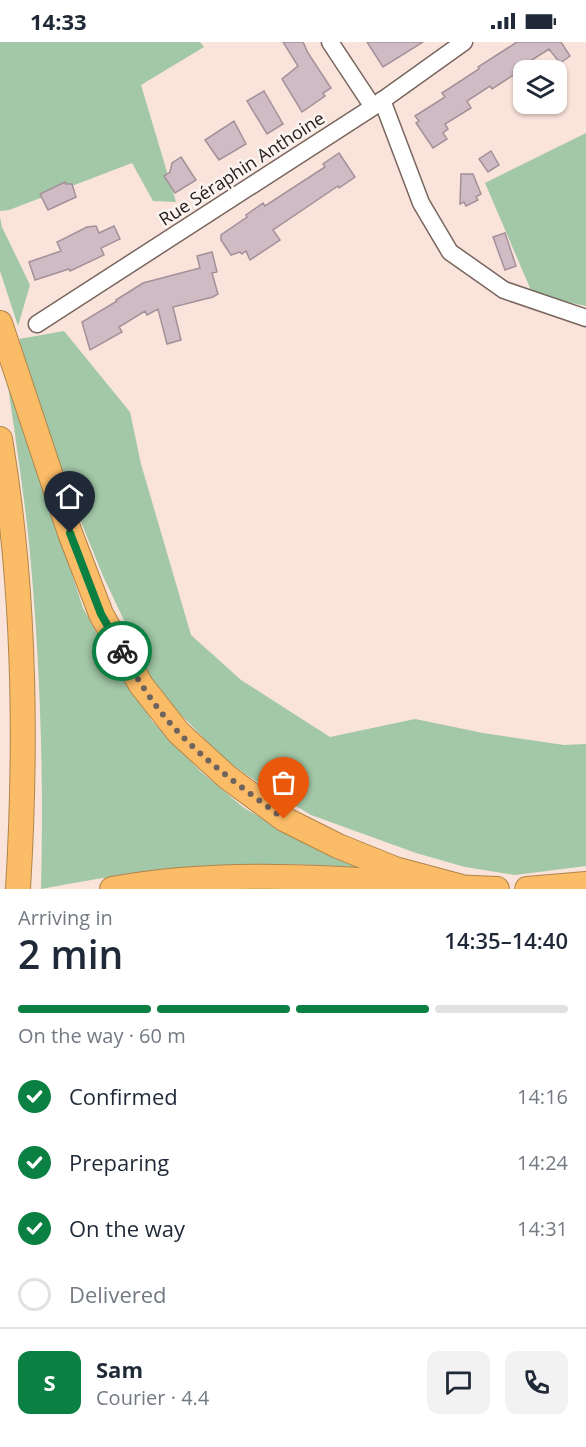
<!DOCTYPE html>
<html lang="en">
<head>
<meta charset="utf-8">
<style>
  :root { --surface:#fff; --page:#f2f2f3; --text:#1f2937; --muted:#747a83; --line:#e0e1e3; --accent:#0b8043 }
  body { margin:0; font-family:"Open Sans",sans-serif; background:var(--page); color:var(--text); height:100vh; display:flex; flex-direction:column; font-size:22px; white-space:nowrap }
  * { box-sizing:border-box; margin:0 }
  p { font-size:20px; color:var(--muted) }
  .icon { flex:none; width:33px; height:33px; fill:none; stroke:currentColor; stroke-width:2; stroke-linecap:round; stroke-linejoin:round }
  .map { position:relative; height:847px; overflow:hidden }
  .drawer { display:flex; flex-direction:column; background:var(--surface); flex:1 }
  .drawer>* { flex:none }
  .buttons { position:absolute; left:513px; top:18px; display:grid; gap:12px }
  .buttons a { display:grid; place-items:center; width:54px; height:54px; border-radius:12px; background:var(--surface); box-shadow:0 2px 4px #0004; font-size:30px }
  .pin { position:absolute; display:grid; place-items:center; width:51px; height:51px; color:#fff; margin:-62px -26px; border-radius:50% 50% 50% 0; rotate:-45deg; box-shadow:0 0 6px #0007 }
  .pin .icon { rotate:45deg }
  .courier { position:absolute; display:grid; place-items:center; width:60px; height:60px; margin:-30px; border:4px solid #0b8043; border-radius:50%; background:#fff; color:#222; box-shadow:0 2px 8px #0007 }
  .headline em { font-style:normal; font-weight:600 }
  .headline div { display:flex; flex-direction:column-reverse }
  .headline { display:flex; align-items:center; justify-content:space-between; height:102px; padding:0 18px }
  h1 { font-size:39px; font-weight:600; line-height:45px }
  .bar { display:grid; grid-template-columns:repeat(4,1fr); gap:9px 6px; align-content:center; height:72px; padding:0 18px }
  .bar i { height:8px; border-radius:4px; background:var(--line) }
  .bar .selected { background:var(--accent) }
  .bar p { grid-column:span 4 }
  .line { display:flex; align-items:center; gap:15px; padding:0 18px; border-top:2px solid var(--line) }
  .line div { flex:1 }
  .round { display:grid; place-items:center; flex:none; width:63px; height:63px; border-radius:12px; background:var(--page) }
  ol { padding:0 18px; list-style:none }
  li { display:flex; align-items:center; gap:18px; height:66px }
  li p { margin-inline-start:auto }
  li .icon { padding:6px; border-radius:50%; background:var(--accent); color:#fff; stroke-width:4 }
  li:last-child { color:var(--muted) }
  li i { width:33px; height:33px; border:3px solid var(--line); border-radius:50% }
  .status { display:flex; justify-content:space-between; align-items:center; height:42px; padding:0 30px; background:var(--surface); direction:ltr }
  .status svg { height:16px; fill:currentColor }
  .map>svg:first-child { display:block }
  .green { fill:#a3c8a7 }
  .building { fill:#cfbbc4; stroke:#a39099; stroke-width:1.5 }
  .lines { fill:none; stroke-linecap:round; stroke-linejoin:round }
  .minor-casing { stroke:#78665e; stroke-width:19 }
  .highway-casing { stroke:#b0854c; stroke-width:26 }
  .minor { stroke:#fff; stroke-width:16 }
  .highway { stroke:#fbbc67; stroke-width:24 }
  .done { stroke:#6f635e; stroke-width:6; stroke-dasharray:0 10.8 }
  .route { stroke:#0b8043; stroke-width:8 }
  .labels { text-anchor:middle; stroke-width:5; stroke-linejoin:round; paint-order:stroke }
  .street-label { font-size:18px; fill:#251e1b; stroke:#fcf4f0 }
</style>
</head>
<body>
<div class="status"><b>14:33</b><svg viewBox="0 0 49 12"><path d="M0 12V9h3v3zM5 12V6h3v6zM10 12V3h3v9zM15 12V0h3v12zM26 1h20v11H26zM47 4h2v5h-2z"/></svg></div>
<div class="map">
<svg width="586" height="847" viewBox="0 0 586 847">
  <rect width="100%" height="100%" fill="#f9e3da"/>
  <path class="green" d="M0,0H200L204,5L141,43L176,160L153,159L132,121L9,168L0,169Z
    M586,91V264L533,253L485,141Z
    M0,175L2,185L30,243L18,284L0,229Z
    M64,289L130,370L141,422L191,593L241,638L330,695L415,677L483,691L564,703L586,702V824L515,833L465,825L416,811L311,773L267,747L224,717L157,648L103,534L56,418L19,297Z
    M6,330L83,566L115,625L153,680L200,729L244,766L323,811L358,825V826C248,816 148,826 41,847C44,731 40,616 29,501C23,444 14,387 6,330Z"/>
  <path class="building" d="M283,0H303L308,11L331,46L323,51L325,54L302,70L282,37L298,24Z
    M367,0H423L383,25Z
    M517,0H561L570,14L560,21L549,7L513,30L515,32L492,47L490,44L467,59L471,66L445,82L448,87L443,91L447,97L433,106L416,81L419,79L415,74L445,55L442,51L479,27L478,25Z
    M264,49L283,82L267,92L247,59Z
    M234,79L246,102L219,118L205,98Z
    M491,109L499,123L488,130L479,117Z
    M339,111L355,135L339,146L338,144L273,188L280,198L250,218L246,209L242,212L240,210L231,213L221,198V193L247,175L246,173L263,161L265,164L325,125L323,122Z
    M181,115L196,138L175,151L164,134L170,130L172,121Z
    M461,132H473L481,152L476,155L478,158L466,164L464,160L460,162Z
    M65,140L66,142H72L76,155L48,168L40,152Z
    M96,184L99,191L114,184L120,197L101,206L104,213L70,229L69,227L35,238L29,220L61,209L57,200L87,185Z
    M505,191L516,224L505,228L493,195Z
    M212,210L217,230L212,231L218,252L213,255L173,265L181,298L167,302L158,267L147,273L145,269L119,285L122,290L90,308L82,280L117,259L116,258L143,241L200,226L197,214Z"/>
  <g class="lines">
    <defs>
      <path id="minor" d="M330,0L373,65
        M382,58L421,161L450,210L504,248L586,276
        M37,282L373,65L464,0"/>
      <path id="highway" d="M0,281L70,491L101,572L141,643L179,691L227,735L284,777L338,804L395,827L466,846
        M0,397C25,545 27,697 18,847
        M452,845L497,847
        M112,847C212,829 314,834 414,842
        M527,847L586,842"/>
    </defs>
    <use href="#minor" class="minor-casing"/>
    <use href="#highway" class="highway-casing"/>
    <use href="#minor" class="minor"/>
    <use href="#highway" class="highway"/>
  </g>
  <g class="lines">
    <path class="done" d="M122,609C138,639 156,667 180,692C211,724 248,750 284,777"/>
    <path class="route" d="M70,491L101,572L122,609"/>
  </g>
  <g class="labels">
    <g class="street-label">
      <text transform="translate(242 127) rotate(-33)" y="6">Rue Séraphin Anthoine</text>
    </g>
  </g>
</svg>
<div class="buttons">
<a><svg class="icon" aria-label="layers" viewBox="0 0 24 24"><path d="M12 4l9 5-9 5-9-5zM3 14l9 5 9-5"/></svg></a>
</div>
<div class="pin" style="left:284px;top:777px;background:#ea580c"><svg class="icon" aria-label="bag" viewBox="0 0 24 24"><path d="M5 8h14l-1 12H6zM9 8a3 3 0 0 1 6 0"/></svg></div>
<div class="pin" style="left:70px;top:491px;background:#1f2937"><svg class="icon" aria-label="home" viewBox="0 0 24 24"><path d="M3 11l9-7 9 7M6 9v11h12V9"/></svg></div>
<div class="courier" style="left:122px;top:609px"><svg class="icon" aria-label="bike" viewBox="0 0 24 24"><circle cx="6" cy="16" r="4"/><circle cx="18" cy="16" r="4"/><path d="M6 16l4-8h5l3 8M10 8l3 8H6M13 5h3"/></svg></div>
</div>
<section class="drawer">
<div class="headline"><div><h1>2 min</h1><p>Arriving in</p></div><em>14:35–14:40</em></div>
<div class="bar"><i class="selected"></i><i class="selected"></i><i class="selected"></i><i></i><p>On the way · 60 m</p></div>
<ol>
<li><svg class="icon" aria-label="check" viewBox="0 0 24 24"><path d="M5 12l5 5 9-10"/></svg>Confirmed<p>14:16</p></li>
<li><svg class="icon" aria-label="check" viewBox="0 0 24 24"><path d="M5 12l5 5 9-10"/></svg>Preparing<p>14:24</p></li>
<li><svg class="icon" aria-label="check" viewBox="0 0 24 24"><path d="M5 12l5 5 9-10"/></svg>On the way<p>14:31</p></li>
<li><i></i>Delivered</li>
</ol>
<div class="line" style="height:108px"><b class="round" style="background:var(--accent);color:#fff">S</b><div><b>Sam</b><p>Courier · 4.4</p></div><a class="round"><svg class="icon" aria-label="chat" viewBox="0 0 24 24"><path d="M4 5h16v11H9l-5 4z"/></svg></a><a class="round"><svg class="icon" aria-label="phone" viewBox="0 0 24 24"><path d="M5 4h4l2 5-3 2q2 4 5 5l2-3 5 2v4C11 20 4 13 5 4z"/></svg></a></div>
</section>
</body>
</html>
